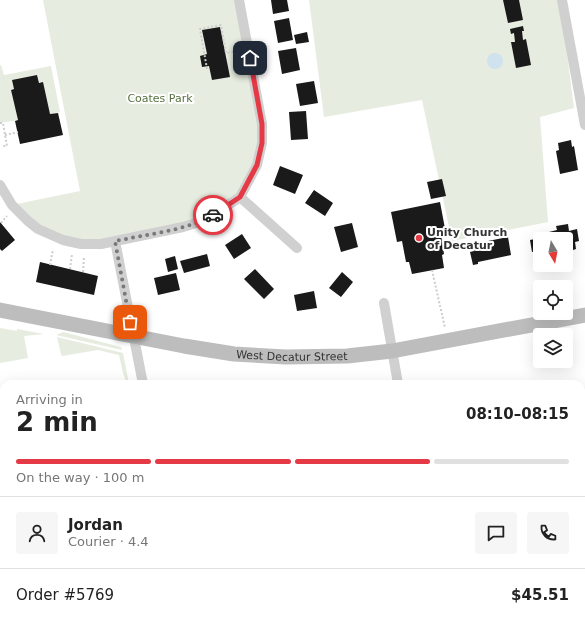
<!DOCTYPE html>
<html lang="en">
<head>
<meta charset="utf-8">
<style>
  :root { --surface:#fff; --page:#f6f6f6; --text:#222; --muted:#767676; --line:#e0e0e0; --accent:#e63946 }
  body { margin:0; font-family:"DejaVu Sans",sans-serif; background:var(--page); color:var(--text); height:100vh; display:flex; flex-direction:column; font-size:15px; white-space:nowrap }
  * { box-sizing:border-box; margin:0 }
  p { font-size:13px; color:var(--muted) }
  .icon { flex:none; width:22px; height:22px; fill:none; stroke:currentColor; stroke-width:2; stroke-linecap:round; stroke-linejoin:round }
  .map { position:relative; flex:1; overflow:hidden }
  .side { position:absolute; left:0px; top:380px; width:585px; height:248px; display:flex; flex-direction:column; background:var(--surface); border-radius:12px 12px 0 0; box-shadow:0 4px 16px #0002 }
  .side>* { flex:none }
  .needle { width:26px; rotate:170deg }
  .buttons { position:absolute; left:533px; top:232px; display:grid; gap:8px }
  .buttons a { display:grid; place-items:center; width:40px; height:40px; border-radius:4px; background:var(--surface); box-shadow:0 4px 16px #0002; font-size:20px }
  .pin { position:absolute; display:grid; place-items:center; width:34px; height:34px; color:#fff; margin:-17px; border-radius:8px; box-shadow:0 2px 6px #0006 }
  .courier { position:absolute; display:grid; place-items:center; width:40px; height:40px; margin:-20px; border:3px solid #e63946; border-radius:50%; background:#fff; color:#222; box-shadow:0 1px 5px #0007 }
  .head em { font-style:normal; font-weight:800 }
  .head div { display:flex; flex-direction:column-reverse }
  .head { display:flex; align-items:center; justify-content:space-between; height:68px; padding:0 16px }
  h1 { font-size:26px; font-weight:800; line-height:30px }
  .bar { display:grid; grid-template-columns:repeat(4,1fr); gap:6px 4px; align-content:center; height:48px; padding:0 16px }
  .bar i { height:5px; border-radius:3px; background:var(--line) }
  .bar .on { background:var(--accent) }
  .bar p { grid-column:span 4 }
  .line { display:flex; align-items:center; gap:10px; padding:0 16px; border-top:1px solid var(--line) }
  .line div { flex:1 }
  .round { display:grid; place-items:center; flex:none; width:42px; height:42px; border-radius:4px; background:var(--page) }
  .map>svg:first-child { display:block }
  .green { fill:#e6ecdf }
  .water { fill:#cfe2ee }
  .building { fill:#1a1a1a }
  .lines { fill:none; stroke-linecap:round; stroke-linejoin:round }
  .path { stroke:#cdcdcd; stroke-width:2; stroke-dasharray:2 2; stroke-linecap:butt }
  .lane { stroke:#d0d0d0; stroke-width:5 }
  .street { stroke:#d0d0d0; stroke-width:10 }
  .secondary { stroke:#bdbdbd; stroke-width:15 }
  .done { stroke:#7a7a7a; stroke-width:4; stroke-dasharray:0 7.2 }
  .route { stroke:#e63946; stroke-width:5 }
  .poi-dot { fill:#e63946; stroke:#fff; stroke-width:1.5 }
  .labels { text-anchor:middle; stroke-width:4; stroke-linejoin:round; paint-order:stroke }
  .park-label { font-size:11px; fill:#56703f; stroke:#fff }
  .poi-label { font-size:11px; font-weight:bold; fill:#333; stroke:#fff; text-anchor:start }
  .street-label { font-size:11px; fill:#333; stroke:#fff }
</style>
</head>
<body>
<div class="map">
<svg width="585" height="628" viewBox="0 0 585 628">
  <rect width="100%" height="100%" fill="#fff"/>
  <path class="green" d="M43,0H239L262,143L240,197L206,220L101,244L45,233L12,205L80,191Z
    M309,0H560L574,108L540,117L548,222L452,241L422,100L324,117Z
    M0,65H1L4,75L51,66L60,112L50,114L37,75L11,90L18,120L0,123Z
    M0,328L17,331V329L44,334L24,336L28,358L0,363Z
    M63,332L121,347L122,350L56,335Z
    M57,337L123,353L129,384H127L123,373L119,355L98,350L62,356L61,354Z
    M0,578H4V618L0,619Z"/>
  <path class="water" d="M487 61a8 8 0 1 1 16 0a8 8 0 1 1-16 0Z"/>
  <path class="building" d="M271,0H287L289,11L273,14Z
    M503,0H519L523,20L508,23Z
    M289,18L293,40L278,43L274,21Z
    M523,26L524,31H522L523,40L526,39L531,65L516,68L511,42H515L514,33L511,34L510,29Z
    M220,27L230,77L212,80L209,66L202,67L200,56L207,54L202,30Z
    M307,32L309,42L296,44L294,35Z
    M296,48L300,70L282,74L278,51Z
    M37,75L39,83L43,82L50,114L58,113L63,135L20,144L15,121L18,120L11,90L14,89L12,80Z
    M314,81L318,103L300,106L296,84Z
    M306,111L308,139L291,140L289,112Z
    M571,140L572,147L574,146L578,170L560,174L556,151L559,150L558,143Z
    M280,166L303,175L295,194L273,185Z
    M442,179L446,196L431,199L427,182Z
    M314,190L333,203L325,216L305,203Z
    M440,202L446,234L441,235L444,254L442,255L444,268L412,274L409,262H406L402,241L397,242L391,212Z
    M0,222L15,240L2,251L0,249Z
    M352,223L358,247L341,252L334,227Z
    M568,224L569,231L577,229L579,241L575,242L576,249L573,250V254L567,255L568,260L566,266V239H540V255H538V251L532,252L530,240L535,239V236L549,233V232L557,230L556,226Z
    M242,234L251,248L234,259L225,245Z
    M508,237L511,255L478,262V264L473,265L470,252L474,251L473,244Z
    M207,254L210,266L184,273L180,261Z
    M175,256L178,269L168,272L165,259Z
    M40,262L98,276L94,295L36,282Z
    M255,269L274,289L264,299L244,279Z
    M342,272L353,282L341,297L329,288Z
    M176,273L180,290L158,295L154,278Z
    M314,291L317,308L297,311L294,295Z
    M2,395L4,403V463L0,464V396Z
    M535,624H552L553,628H535Z"/>
  <g class="lines">
    <path class="path" d="M207,69L200,29L221,25L226,53L237,51
      M0,123H3L7,146H3
      M5,135L18,132
      M1,223L7,216
      M50,265L53,249
      M70,269L72,254
      M432,270L445,328
      M83,272L84,256"/>
    <path class="lane" d="M581,424L585,423
      M307,628L309,624"/>
    <path class="street" d="M562,0L585,125
      M0,185L12,205L28,221L38,229L63,240L81,244H101L183,227L206,220L240,197L257,165L262,143V124L239,0
      M240,197L297,248
      M115,241L143,384
      M384,303L398,384
      M581,529L585,528
      M192,624L193,628
      M444,624L445,628"/>
    <path class="secondary" id="s1" d="M0,310L184,346L234,354L286,357L347,356L392,351L585,315"/>
  </g>
  <g class="lines">
    <path class="done" d="M130,322L115,241C144,235 189,230 213,215"/>
    <path class="route" d="M213,215L240,197L257,165L262,143V124L250,58"/>
  </g>
  <circle class="poi-dot" cx="419" cy="238" r="4"/>
  <g class="labels">
    <g class="park-label">
      <text x="160" y="102">Coates Park</text>
    </g>
    <g class="poi-label">
      <text x="427" y="236">Unity Church<tspan x="427" dy="13">of Decatur</tspan></text>
    </g>
    <g class="street-label">
      <text dy="4" stroke="none"><textPath href="#s1" startOffset="296">West Decatur Street</textPath></text>
    </g>
  </g>
</svg>
<div class="buttons">
<a><svg class="needle" viewBox="-14 -14 28 28"><path d="M0-13l5 13h-10z" fill="#e53935"/><path d="M0 13l5-13h-10z" fill="#767676"/></svg></a>
<a><svg class="icon" aria-label="locate" viewBox="0 0 24 24"><circle cx="12" cy="12" r="6"/><path d="M12 2v4M12 18v4M2 12h4M18 12h4"/></svg></a>
<a><svg class="icon" aria-label="layers" viewBox="0 0 24 24"><path d="M12 4l9 5-9 5-9-5zM3 14l9 5 9-5"/></svg></a>
</div>
<div class="pin" style="left:130px;top:322px;background:#ea580c"><svg class="icon" aria-label="bag" viewBox="0 0 24 24"><path d="M5 8h14l-1 12H6zM9 8a3 3 0 0 1 6 0"/></svg></div>
<div class="pin" style="left:250px;top:58px;background:#1f2937"><svg class="icon" aria-label="home" viewBox="0 0 24 24"><path d="M3 11l9-7 9 7M6 9v11h12V9"/></svg></div>
<div class="courier" style="left:213px;top:215px"><svg class="icon" aria-label="car" viewBox="0 0 24 24"><path d="M5 17H2v-5l4-1 3-4h7l3 4 3 1v5h-3M9 17h6M6 11h13"/><circle cx="7" cy="17" r="2"/><circle cx="17" cy="17" r="2"/></svg></div>
<section class="side">
<div class="head"><div><h1>2 min</h1><p>Arriving in</p></div><em>08:10–08:15</em></div>
<div class="bar"><i class="on"></i><i class="on"></i><i class="on"></i><i></i><p>On the way · 100 m</p></div>
<div class="line" style="height:72px"><a class="round"><svg class="icon" aria-label="person" viewBox="0 0 24 24"><circle cx="12" cy="8" r="4"/><path d="M4 21q1-7 8-7t8 7"/></svg></a><div><b>Jordan</b><p>Courier · 4.4</p></div><a class="round"><svg class="icon" aria-label="chat" viewBox="0 0 24 24"><path d="M4 5h16v11H9l-5 4z"/></svg></a><a class="round"><svg class="icon" aria-label="phone" viewBox="0 0 24 24"><path d="M5 4h4l2 5-3 2q2 4 5 5l2-3 5 2v4C11 20 4 13 5 4z"/></svg></a></div>
<div class="line" style="height:52px"><div>Order #5769</div><b>$45.51</b></div>
</section>
</div>
</body>
</html>
